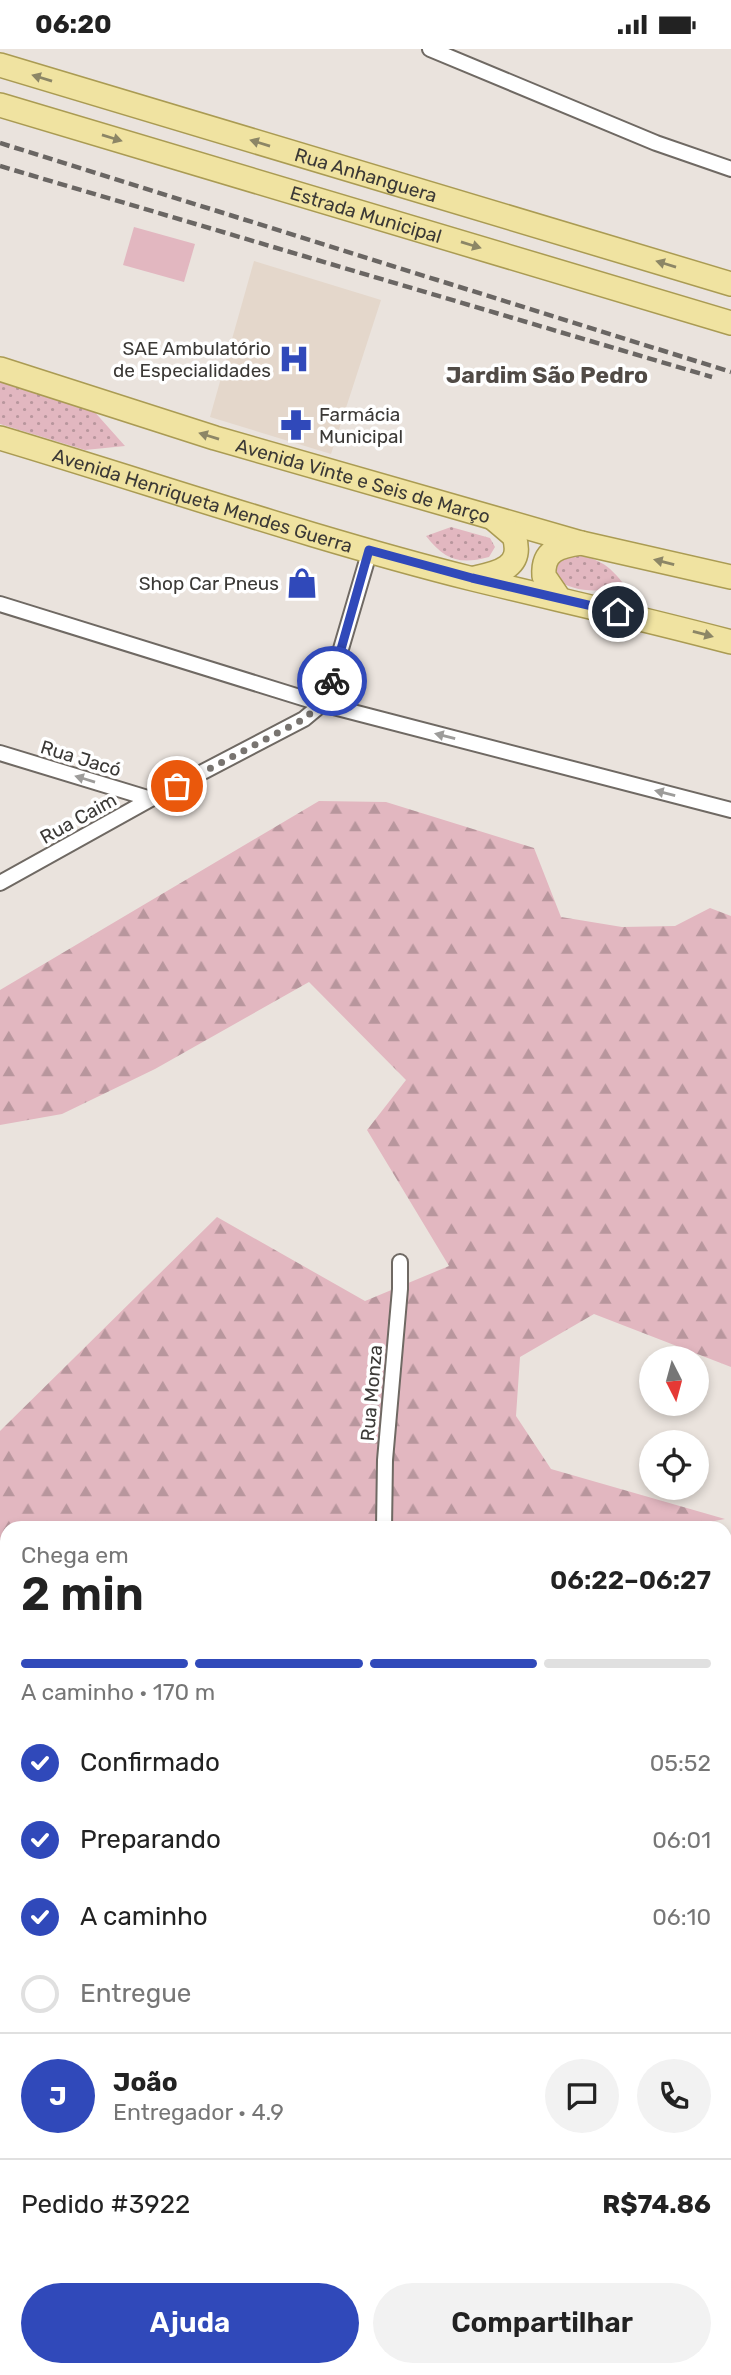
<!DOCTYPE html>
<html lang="pt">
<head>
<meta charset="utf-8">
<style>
  :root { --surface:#fff; --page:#f2f2f2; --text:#222; --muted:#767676; --line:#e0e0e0; --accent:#3049ba }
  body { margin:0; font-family:Rubik,sans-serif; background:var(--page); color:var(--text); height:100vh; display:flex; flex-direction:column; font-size:26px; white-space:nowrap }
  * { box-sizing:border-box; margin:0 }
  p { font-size:23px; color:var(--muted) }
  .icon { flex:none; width:38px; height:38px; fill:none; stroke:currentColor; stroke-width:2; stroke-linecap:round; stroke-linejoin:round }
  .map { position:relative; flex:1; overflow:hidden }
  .panel { position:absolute; left:0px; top:1472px; width:732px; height:856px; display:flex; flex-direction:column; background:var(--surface); border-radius:21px 21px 0 0; box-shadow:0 4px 10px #0003 }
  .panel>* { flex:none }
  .needle { width:46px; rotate:174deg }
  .tools { position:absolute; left:639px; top:1297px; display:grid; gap:14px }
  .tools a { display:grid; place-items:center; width:70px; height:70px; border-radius:50%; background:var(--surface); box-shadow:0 4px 10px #0003; font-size:35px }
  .pin { position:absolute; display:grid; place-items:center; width:60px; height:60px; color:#fff; margin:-30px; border:4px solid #fff; border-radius:50%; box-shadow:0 2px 7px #0007 }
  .courier { position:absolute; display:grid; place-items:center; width:70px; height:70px; margin:-35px; border:5px solid #3049ba; border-radius:50%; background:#fff; color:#222; box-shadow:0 2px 9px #0007 }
  .headline em { font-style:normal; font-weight:600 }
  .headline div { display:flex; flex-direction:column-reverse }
  .headline { display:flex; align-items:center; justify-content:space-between; height:119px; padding:0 21px }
  h1 { font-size:46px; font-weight:600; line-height:52px }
  .bar { display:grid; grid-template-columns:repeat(4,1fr); gap:10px 7px; align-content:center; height:84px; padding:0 21px }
  .bar i { height:9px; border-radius:5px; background:var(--line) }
  .bar .on { background:var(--accent) }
  .bar p { grid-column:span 4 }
  .line { display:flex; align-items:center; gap:18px; padding:0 21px; border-top:2px solid var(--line) }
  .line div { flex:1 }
  .round { display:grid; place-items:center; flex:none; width:74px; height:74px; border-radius:37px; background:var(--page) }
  ol { padding:0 21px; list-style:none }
  li { display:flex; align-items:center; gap:21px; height:77px }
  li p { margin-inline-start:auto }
  li .icon { padding:7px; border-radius:50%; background:var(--accent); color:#fff; stroke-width:4 }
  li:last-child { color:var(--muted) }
  li i { width:38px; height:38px; border:4px solid var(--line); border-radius:50% }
  .cta { display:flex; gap:14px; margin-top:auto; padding:14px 21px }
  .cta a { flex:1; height:80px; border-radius:42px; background:var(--accent); color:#fff; font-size:28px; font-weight:600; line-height:80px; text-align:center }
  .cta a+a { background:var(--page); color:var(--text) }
  .status { display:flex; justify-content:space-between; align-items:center; height:49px; padding:0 35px; background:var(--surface); direction:ltr }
  .status svg { height:19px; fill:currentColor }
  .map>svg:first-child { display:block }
  .built { fill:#e4d7cb }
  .grass { fill:url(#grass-dots) }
  .forest { fill:url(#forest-firs) }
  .garden { fill:#e2b7c0 }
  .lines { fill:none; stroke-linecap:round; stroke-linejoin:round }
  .street-casing { stroke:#6f6963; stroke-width:18 }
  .secondary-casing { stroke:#6f6963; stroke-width:23 }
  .primary-casing { stroke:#aa9b53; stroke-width:26 }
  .highway-casing { stroke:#aa9b53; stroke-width:30 }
  .street { stroke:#fff; stroke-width:14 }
  .secondary { stroke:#f8f1d0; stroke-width:19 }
  .primary { stroke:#f0e3a1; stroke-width:23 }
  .highway { stroke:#e6d062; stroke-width:26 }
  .rail { stroke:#6a6663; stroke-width:4.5; stroke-dasharray:10 5; stroke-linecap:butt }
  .oneway { fill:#8c8666 }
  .oneway2 { fill:#9d9c9a }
  .done { stroke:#787470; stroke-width:7; stroke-dasharray:0 12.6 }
  .route { stroke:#3049ba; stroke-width:9 }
  .labels { text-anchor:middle; stroke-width:7; stroke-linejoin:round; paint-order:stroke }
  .street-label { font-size:19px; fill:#3b3936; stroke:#fff }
  .poi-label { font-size:19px; fill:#3b3936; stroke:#fff; text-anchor:end }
  .quarter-label { font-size:23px; font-weight:bold; fill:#514b46; stroke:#fff }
</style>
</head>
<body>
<div class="status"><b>06:20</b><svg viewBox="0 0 49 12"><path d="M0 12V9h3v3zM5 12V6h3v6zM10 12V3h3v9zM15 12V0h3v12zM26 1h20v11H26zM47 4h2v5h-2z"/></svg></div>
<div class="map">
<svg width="731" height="2326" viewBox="0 0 731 2326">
  <defs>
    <pattern id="grass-dots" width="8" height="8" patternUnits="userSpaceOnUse" patternTransform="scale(1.75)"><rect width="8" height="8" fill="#e2b7c0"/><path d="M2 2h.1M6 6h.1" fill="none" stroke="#b8969d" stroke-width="1.8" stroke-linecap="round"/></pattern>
    <pattern id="forest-firs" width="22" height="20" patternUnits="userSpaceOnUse" patternTransform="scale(1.75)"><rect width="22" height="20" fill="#e2b7c0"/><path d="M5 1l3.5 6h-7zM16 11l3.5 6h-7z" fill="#b8969d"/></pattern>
  </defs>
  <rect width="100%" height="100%" fill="#eae3dd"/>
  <path class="built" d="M254,212L381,251L331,405L210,368Z
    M729,1956L731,1961V2320L724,2305V1958Z"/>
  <path class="grass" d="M0,333L92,360L125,397L85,401L0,375Z
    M451,478L490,489L495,498L489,508C459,516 445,511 426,487Z
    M567,505C597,508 608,514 626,538C595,543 578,545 551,528L554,510Z"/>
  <path class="forest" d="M319,752L386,753L534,799L561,868L622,878L675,877L710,859L731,867V1318L594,1265L520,1308L516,1367L551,1420L725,1470L679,1479H7V1493L0,1491V1382L217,1168L365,1252L449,1217L367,1081L406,1031L309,933L155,1020L62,1065L0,1076V941Z"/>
  <path class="garden" d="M134,178L195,195L184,233L123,216Z"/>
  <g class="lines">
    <defs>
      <path id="street" d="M430,0L656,94L731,120
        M0,555L322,655L731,761
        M0,704L151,750
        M0,834L151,750L304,670L322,655L328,644L370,501
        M384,1479L385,1411L400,1240V1213
        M0,1627L7,1635"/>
      <path id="secondary" d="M724,1890L731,1888
        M724,1918L731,1915
        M0,2231L7,2230"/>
      <g id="primary">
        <path id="s1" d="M0,16L731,235"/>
        <path id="s2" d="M0,56L731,274"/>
        <path id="s3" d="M0,320L215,389L581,494L731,528"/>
        <path id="s4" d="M0,389C157,436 314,490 473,530C559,551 645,570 731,593"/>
        <path d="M475,529C499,524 524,518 514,487L494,470"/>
        <path d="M559,549L544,527C542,501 560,497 581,494"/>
      </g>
      <path id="highway" d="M724,1701L731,1700
        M724,1762L731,1761
        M0,1805L7,1804
        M0,1847H7
        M0,1884L7,1883"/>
    </defs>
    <use href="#street" class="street-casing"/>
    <use href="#secondary" class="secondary-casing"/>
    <use href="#primary" class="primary-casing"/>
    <use href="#highway" class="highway-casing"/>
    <use href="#street" class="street"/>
    <use href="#secondary" class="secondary"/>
    <use href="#primary" class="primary"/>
    <use href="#highway" class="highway"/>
    <path class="rail" d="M0,94L731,323
      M0,117L712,328"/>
  </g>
  <defs><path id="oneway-solid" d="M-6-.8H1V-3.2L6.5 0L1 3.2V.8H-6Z" transform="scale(1.75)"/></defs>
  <g class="oneway">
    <use href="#oneway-solid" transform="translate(42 29) rotate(-163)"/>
    <use href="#oneway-solid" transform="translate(112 89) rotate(17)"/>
    <use href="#oneway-solid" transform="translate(260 94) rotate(-163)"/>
    <use href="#oneway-solid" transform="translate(471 196) rotate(17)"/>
    <use href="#oneway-solid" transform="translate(666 215) rotate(-163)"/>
    <use href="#oneway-solid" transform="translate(209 387) rotate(-163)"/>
    <use href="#oneway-solid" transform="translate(664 513) rotate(-166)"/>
    <use href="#oneway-solid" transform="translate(703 585) rotate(15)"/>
  </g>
  <g class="oneway2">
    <use href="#oneway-solid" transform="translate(445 687) rotate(-166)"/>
    <use href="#oneway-solid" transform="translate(85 730) rotate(-163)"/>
    <use href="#oneway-solid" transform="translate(665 744) rotate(-166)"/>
  </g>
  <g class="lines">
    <path class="done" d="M177,737L304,670L321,655L332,632"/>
    <path class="route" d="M332,632L369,501L472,529L618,563"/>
  </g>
  <defs>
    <symbol id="hospital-bare" viewBox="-9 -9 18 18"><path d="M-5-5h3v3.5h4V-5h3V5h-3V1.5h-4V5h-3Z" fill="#3049ba" stroke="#fff" stroke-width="2.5" paint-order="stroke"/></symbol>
    <symbol id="pharmacy-bare" viewBox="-9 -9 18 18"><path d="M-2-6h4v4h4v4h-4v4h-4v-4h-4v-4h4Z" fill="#3049ba" stroke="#fff" stroke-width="2.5" paint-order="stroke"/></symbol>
    <symbol id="shop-bare" viewBox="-9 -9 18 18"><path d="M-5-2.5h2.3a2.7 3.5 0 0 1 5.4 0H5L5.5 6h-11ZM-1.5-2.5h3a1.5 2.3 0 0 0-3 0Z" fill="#3049ba" stroke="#fff" stroke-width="2.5" paint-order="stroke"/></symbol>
  </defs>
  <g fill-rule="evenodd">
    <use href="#hospital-bare" x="272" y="288" width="44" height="44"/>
    <use href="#pharmacy-bare" x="274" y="354" width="44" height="44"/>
    <use href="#shop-bare" x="280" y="512" width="44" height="44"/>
  </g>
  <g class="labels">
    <g class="street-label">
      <text dy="7" stroke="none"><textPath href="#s1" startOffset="382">Rua Anhanguera</textPath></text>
      <text dy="7" stroke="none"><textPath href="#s2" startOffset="382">Estrada Municipal</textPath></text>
      <text dy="7" stroke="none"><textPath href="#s3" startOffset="380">Avenida Vinte e Seis de Março</textPath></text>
      <text dy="7" stroke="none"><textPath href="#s4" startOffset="212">Avenida Henriqueta Mendes Guerra</textPath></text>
      <text transform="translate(81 709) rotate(17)" y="7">Rua Jacó</text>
      <text transform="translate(78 769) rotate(-29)" y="7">Rua Caim</text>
      <text transform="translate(371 1344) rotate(-85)" y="7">Rua Monza</text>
    </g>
    <g class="poi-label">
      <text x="271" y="306">SAE Ambulatório<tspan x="271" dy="22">de Especialidades</tspan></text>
      <text x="319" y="372" text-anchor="start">Farmácia<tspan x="319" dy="22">Municipal</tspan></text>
      <text x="279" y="541">Shop Car Pneus</text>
    </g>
    <g class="quarter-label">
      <text x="547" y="334">Jardim São Pedro</text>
    </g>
  </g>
</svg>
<div class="tools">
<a><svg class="needle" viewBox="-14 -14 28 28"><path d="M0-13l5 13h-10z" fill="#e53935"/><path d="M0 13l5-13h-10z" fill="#767676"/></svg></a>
<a><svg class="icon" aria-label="locate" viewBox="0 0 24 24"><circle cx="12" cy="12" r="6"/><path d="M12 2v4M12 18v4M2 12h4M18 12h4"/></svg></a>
</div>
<div class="pin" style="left:177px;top:737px;background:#ea580c"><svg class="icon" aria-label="bag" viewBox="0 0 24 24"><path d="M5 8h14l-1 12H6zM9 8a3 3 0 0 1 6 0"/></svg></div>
<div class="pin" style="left:618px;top:563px;background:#1f2937"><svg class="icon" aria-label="home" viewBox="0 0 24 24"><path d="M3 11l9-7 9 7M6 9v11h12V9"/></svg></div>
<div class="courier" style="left:332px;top:632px"><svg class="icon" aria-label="bike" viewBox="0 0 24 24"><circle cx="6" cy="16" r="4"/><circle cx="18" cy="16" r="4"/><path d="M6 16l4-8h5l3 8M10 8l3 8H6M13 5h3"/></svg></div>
<section class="panel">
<div class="headline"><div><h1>2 min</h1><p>Chega em</p></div><em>06:22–06:27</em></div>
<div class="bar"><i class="on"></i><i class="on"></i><i class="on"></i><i></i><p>A caminho · 170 m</p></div>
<ol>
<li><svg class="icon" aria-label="check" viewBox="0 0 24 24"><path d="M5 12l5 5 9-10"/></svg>Confirmado<p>05:52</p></li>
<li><svg class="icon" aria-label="check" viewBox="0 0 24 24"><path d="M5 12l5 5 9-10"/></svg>Preparando<p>06:01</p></li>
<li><svg class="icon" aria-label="check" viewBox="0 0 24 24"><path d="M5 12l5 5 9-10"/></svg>A caminho<p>06:10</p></li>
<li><i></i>Entregue</li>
</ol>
<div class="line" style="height:126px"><b class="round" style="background:var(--accent);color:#fff">J</b><div><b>João</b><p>Entregador · 4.9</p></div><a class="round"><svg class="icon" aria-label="chat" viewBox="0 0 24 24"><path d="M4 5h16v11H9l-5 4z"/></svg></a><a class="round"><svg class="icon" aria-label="phone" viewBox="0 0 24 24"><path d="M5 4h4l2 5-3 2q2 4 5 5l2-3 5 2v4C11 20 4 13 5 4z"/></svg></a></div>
<div class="line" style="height:91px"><div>Pedido #3922</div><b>R$74.86</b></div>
<div class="cta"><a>Ajuda</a><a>Compartilhar</a></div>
</section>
</div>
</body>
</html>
